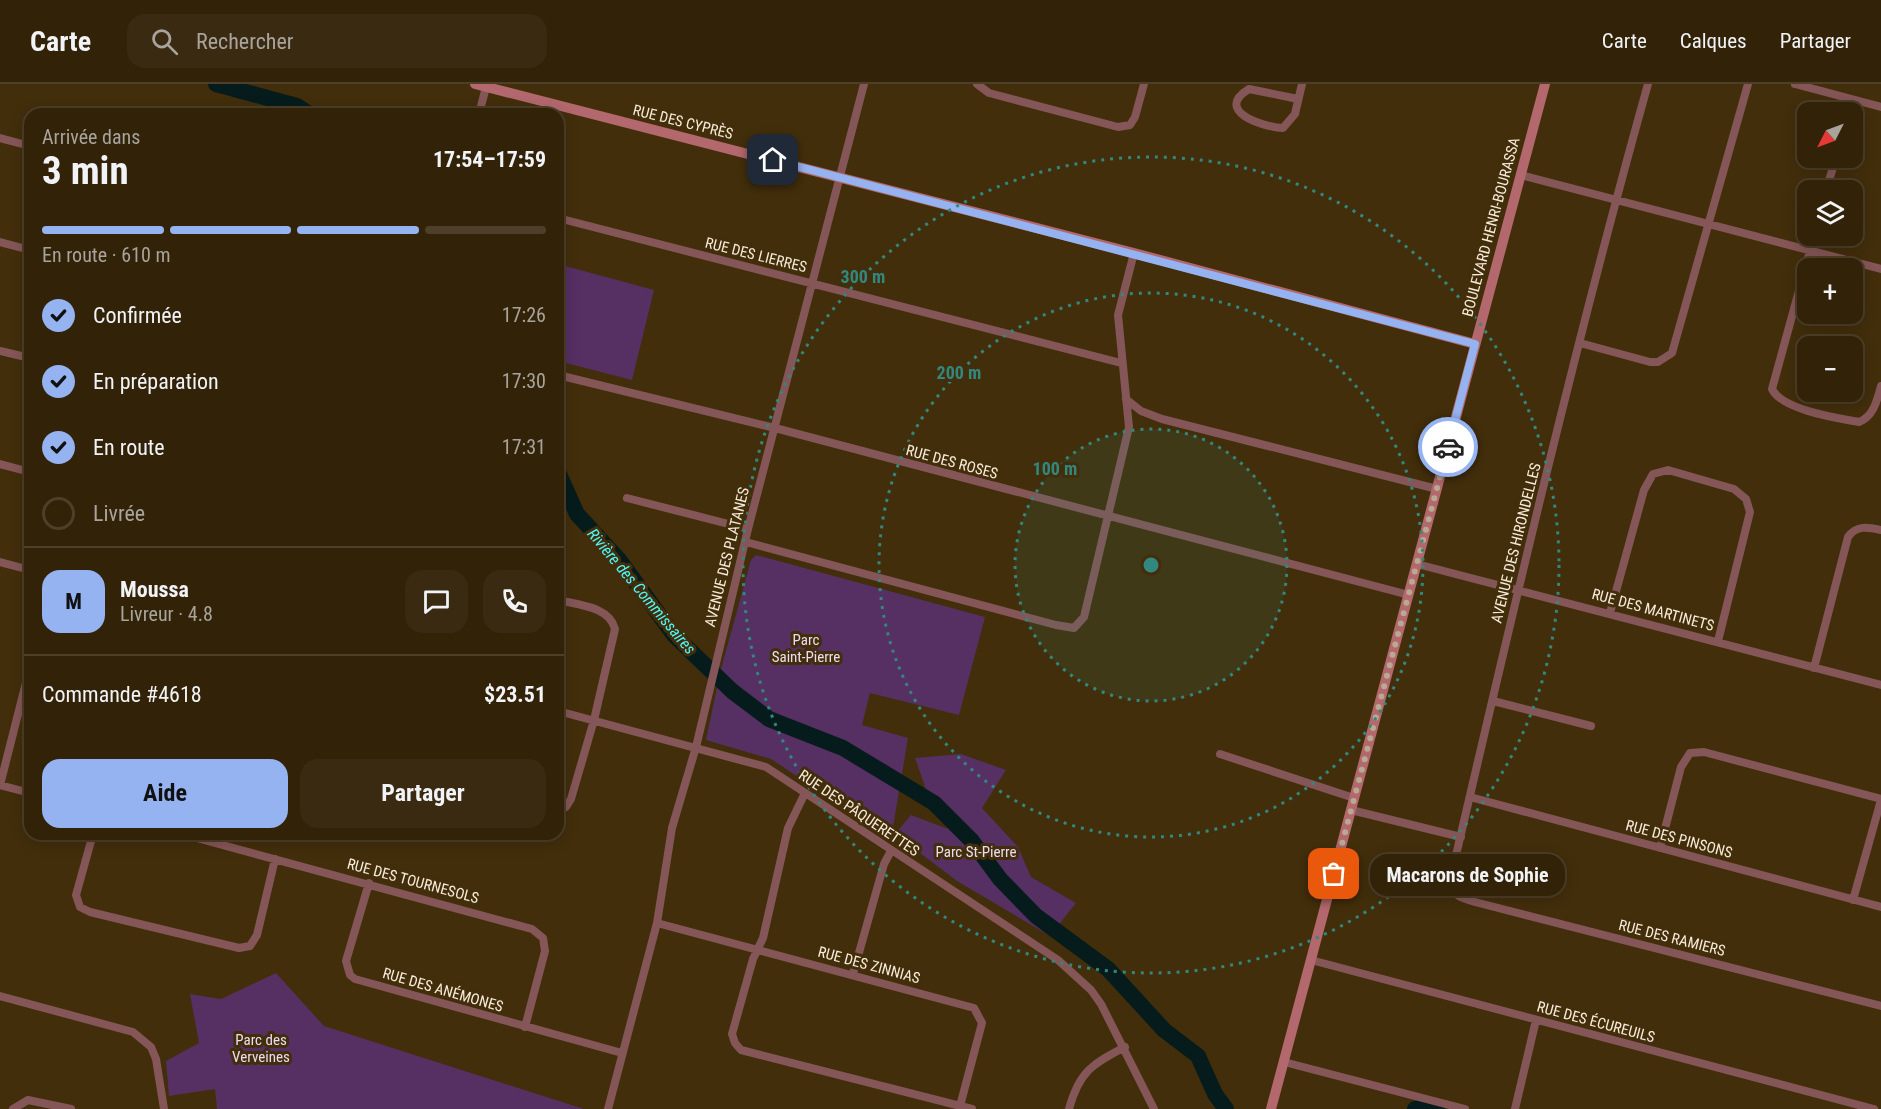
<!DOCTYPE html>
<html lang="fr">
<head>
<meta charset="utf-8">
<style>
  :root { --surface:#322208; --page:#3a2a12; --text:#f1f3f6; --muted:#a8a49c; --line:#4d3f29; --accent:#95b2f1 }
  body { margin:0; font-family:"Roboto Condensed",sans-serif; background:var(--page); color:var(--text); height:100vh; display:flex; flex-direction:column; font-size:22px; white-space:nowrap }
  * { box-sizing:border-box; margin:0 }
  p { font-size:20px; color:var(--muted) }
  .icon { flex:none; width:33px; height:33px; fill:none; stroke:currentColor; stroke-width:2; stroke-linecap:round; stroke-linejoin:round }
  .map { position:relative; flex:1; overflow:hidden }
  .panel { position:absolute; left:24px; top:24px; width:540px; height:732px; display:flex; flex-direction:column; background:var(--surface); border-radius:18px; box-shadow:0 3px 15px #0003,0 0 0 2px var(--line) }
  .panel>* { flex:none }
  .needle { width:39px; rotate:228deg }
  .controls { position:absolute; left:1797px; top:18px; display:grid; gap:12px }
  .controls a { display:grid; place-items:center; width:66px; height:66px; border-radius:12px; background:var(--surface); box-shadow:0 3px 15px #0003,0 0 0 2px var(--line); font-size:30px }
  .pin { position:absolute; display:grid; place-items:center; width:51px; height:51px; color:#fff; margin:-26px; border-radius:12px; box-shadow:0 3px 9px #0006 }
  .courier { position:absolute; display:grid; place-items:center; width:60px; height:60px; margin:-30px; border:4px solid #95b2f1; border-radius:50%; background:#fff; color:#222; box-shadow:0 2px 8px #0007 }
  .bubble { position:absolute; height:42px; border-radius:18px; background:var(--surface); box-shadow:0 3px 15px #0003,0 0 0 2px var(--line); font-size:20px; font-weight:700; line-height:42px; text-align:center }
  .summary em { font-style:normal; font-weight:700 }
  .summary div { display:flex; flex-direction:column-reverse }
  .summary { display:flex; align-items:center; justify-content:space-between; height:102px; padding:0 18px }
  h1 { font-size:39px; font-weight:700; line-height:45px }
  .bar { display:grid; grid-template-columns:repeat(4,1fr); gap:9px 6px; align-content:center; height:72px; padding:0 18px }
  .bar i { height:8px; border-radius:4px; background:var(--line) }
  .bar .current { background:var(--accent) }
  .bar p { grid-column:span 4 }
  .line { display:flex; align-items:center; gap:15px; padding:0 18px; border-top:2px solid var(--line) }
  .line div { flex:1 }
  .round { display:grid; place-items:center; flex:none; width:63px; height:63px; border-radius:18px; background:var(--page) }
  ol { padding:0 18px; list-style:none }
  li { display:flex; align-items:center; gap:18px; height:66px }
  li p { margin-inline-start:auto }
  li .icon { padding:6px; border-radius:50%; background:var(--accent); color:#111; stroke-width:4 }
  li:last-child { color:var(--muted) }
  li i { width:33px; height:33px; border:3px solid var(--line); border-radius:50% }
  .primary-button { display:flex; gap:12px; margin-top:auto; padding:12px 18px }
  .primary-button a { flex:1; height:69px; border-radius:18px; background:var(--accent); color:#111; font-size:24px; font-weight:700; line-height:69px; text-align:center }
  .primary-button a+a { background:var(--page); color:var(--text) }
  header { display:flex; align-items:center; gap:36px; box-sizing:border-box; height:84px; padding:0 30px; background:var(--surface); border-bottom:2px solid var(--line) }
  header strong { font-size:28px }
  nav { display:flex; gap:33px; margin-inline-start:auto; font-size:21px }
  .search { width:420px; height:54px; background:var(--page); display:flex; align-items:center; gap:15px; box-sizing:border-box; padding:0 21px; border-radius:18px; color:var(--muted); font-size:22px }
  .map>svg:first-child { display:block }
  .green { fill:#562f63 }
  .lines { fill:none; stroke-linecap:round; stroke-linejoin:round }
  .river { stroke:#061c1c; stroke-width:16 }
  .street { stroke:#855657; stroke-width:8 }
  .secondary { stroke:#b2686c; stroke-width:10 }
  .done { stroke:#b8a991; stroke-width:6; stroke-dasharray:0 10.8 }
  .route { stroke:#95b2f1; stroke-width:8 }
  .ring { fill:none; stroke:#32887e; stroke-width:3; stroke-dasharray:3 6 }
  .labels { text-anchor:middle; stroke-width:6; stroke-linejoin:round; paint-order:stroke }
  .street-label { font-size:15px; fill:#f8ebd9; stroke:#422e0b }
  .park-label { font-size:15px; fill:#ecdcf2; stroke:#422e0b }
  .water-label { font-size:16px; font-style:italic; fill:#4ef8fb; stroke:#422e0b }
  .centre { fill:#32887e; stroke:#422e0b; stroke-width:3 }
  .ring-label { font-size:18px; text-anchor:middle; font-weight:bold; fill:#32887e; stroke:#422e0b; stroke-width:6; stroke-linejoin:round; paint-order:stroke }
</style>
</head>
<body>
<header>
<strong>Carte</strong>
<div class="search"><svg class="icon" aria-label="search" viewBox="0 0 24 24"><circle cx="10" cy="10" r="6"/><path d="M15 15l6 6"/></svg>Rechercher</div>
<nav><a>Carte</a><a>Calques</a><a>Partager</a></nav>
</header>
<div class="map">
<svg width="1881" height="1025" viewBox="0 0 1881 1025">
  <rect width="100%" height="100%" fill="#422e0b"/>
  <path class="green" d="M558,180L654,206L632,296L558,277Z
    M756,471L985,533L959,631L870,609L862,641L908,654L891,755L771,675L706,656L721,585L751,476Z
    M961,670L1006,686L982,724L1018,763L1031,793L1076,819L1050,852L957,797L895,750L911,731L948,745L931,720L915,674Z
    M276,889L324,942L584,1025H217L215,1005L169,1012L166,977L199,959L190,910L221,915Z"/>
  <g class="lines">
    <path class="river" d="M216,0L297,22L309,30
      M558,388L577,430L620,477L674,551L732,607L769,635L843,664L934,719L972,757L1000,795L1036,832L1108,885L1164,946L1198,972L1215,1010L1226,1025
      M1415,1025L1432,1021L1437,1025"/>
    <path class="street" d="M977,0L989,9L1118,43L1130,41L1135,33L1144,0
      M1648,0C1574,264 1512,531 1450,797C1453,812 1461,814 1475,818L1881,922
      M1795,0L1881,23
      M1298,15L1249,5C1213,27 1263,43 1283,44L1295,30L1302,0
      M1848,28L1852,16
      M479,30L486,3
      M0,54L30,62
      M1521,91L1881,185
      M1826,106L1836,74
      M558,134L1121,279
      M1814,152L1772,305C1782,326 1837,334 1859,338C1874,332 1877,316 1881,302
      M0,158L30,166
      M1580,259L1650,278H1658L1672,269L1748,0
      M0,267L30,274
      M558,291L775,344L1409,511
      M1126,315L1141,327L1162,335L1437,405
      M0,380L30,388
      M627,414L748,445
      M746,458L1056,541L1074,544L1084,533L1129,343L1118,231L1134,169
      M0,478L30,486
      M1417,480L1881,601
      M558,516C578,521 609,522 615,545L594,636L571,715L566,723L558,727
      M1610,529L1644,406L1653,390L1668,386L1734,405L1746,415L1750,428L1718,557
      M1814,584L1848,453C1856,441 1868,443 1881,446
      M1493,617L1591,642
      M558,627L766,683L1058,876L1091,906L1101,920L1154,1025
      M1220,670L1354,714
      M0,701L30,583
      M0,701L30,709
      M805,709L788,744L763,854L753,875L732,950L735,959L741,966L972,1025
      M1470,713L1881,823
      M1351,726L1461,753
      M93,750L76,811L80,823L90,828L239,864L250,862L257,851L275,775
      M182,750L532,845L543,854L545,867L525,943
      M1660,764L1681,683L1690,669L1704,668L1881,715
      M369,799L346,877L350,891L355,895L622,969
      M1853,816L1881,716
      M657,839L974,924L982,939L960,1022
      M1311,876L1874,1025
      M853,890L884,780L891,767
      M0,912L133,948L151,963L156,975L164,1025
      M1284,978L1465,1025
      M13,1025L28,1016L71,1025
      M608,1025L657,839L672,744L696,663L748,445L864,0
      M1069,1025C1079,988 1092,980 1125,963
      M1515,1025L1536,936"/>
    <path class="secondary" d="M475,0L1134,169L1475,260
      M1271,1025L1545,0"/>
  </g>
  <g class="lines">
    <path class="done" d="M1334,790L1448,363"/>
    <path class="route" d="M773,76L1475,260L1448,363"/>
  </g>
  <circle cx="1151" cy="481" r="136" fill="#32887e" fill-opacity=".12"/>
  <g class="ring">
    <circle cx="1151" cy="481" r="136"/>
    <circle cx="1151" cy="481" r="272"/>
    <circle cx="1151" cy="481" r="408"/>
  </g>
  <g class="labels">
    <g class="street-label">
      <text transform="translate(683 38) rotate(14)" y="5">RUE DES CYPRÈS</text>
      <text transform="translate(1491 143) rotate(-75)" y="5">BOULEVARD HENRI-BOURASSA</text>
      <text transform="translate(756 171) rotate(14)" y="5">RUE DES LIERRES</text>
      <text transform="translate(952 378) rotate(15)" y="5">RUE DES ROSES</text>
      <text transform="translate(1516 459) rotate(-76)" y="5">AVENUE DES HIRONDELLES</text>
      <text transform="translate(727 473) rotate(-76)" y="5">AVENUE DES PLATANES</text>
      <text transform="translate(1653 526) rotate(15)" y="5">RUE DES MARTINETS</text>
      <text transform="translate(859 729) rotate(34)" y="5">RUE DES PÂQUERETTES</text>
      <text transform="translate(1679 755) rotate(15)" y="5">RUE DES PINSONS</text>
      <text transform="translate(413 797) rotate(15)" y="5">RUE DES TOURNESOLS</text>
      <text transform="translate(1672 854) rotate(14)" y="5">RUE DES RAMIERS</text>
      <text transform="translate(869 881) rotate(15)" y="5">RUE DES ZINNIAS</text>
      <text transform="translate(443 906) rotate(16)" y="5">RUE DES ANÉMONES</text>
      <text transform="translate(1596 938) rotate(15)" y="5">RUE DES ÉCUREUILS</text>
    </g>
    <g class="park-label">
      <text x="806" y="561">Parc<tspan x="806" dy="17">Saint-Pierre</tspan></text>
      <text x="976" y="773">Parc St-Pierre</text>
      <text x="261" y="961">Parc des<tspan x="261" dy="17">Verveines</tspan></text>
    </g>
    <g class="water-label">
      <text transform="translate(642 507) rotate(50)" y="6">Rivière des Commissaires</text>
    </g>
  </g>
  <circle cx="1151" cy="481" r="9" class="centre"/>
  <g class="ring-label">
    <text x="863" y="199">300 m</text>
    <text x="959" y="295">200 m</text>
    <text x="1055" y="391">100 m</text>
  </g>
</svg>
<div class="controls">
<a><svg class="needle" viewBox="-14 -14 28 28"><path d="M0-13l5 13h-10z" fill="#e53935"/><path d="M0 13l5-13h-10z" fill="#a8a49c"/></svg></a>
<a><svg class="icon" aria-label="layers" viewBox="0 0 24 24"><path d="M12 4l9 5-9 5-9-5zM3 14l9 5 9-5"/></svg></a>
<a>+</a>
<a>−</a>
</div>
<div class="pin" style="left:1334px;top:790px;background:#ea580c"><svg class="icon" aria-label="bag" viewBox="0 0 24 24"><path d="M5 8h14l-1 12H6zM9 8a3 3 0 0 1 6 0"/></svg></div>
<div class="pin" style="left:773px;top:76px;background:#1f2937"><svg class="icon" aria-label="home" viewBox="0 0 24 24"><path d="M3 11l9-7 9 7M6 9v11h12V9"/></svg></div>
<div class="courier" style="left:1448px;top:363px"><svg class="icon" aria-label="car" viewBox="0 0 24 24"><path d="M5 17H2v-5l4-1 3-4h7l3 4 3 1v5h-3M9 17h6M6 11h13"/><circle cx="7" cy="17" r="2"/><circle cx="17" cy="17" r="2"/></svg></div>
<div class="bubble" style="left:1370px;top:770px;width:195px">Macarons de Sophie</div>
<section class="panel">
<div class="summary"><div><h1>3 min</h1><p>Arrivée dans</p></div><em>17:54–17:59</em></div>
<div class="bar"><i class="current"></i><i class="current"></i><i class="current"></i><i></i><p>En route · 610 m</p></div>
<ol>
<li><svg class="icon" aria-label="check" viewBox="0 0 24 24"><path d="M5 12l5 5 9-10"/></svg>Confirmée<p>17:26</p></li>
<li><svg class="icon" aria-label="check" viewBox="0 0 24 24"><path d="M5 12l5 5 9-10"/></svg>En préparation<p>17:30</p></li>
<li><svg class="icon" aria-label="check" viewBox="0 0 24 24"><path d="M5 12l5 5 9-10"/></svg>En route<p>17:31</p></li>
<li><i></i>Livrée</li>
</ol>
<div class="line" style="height:108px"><b class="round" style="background:var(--accent);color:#111">M</b><div><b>Moussa</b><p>Livreur · 4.8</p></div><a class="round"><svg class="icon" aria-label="chat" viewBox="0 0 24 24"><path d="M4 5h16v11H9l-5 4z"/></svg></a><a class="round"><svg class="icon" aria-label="phone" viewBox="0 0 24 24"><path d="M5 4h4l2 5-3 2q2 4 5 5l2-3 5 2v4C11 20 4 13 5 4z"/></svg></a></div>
<div class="line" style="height:78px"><div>Commande #4618</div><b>$23.51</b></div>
<div class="primary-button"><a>Aide</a><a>Partager</a></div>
</section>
</div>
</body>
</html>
